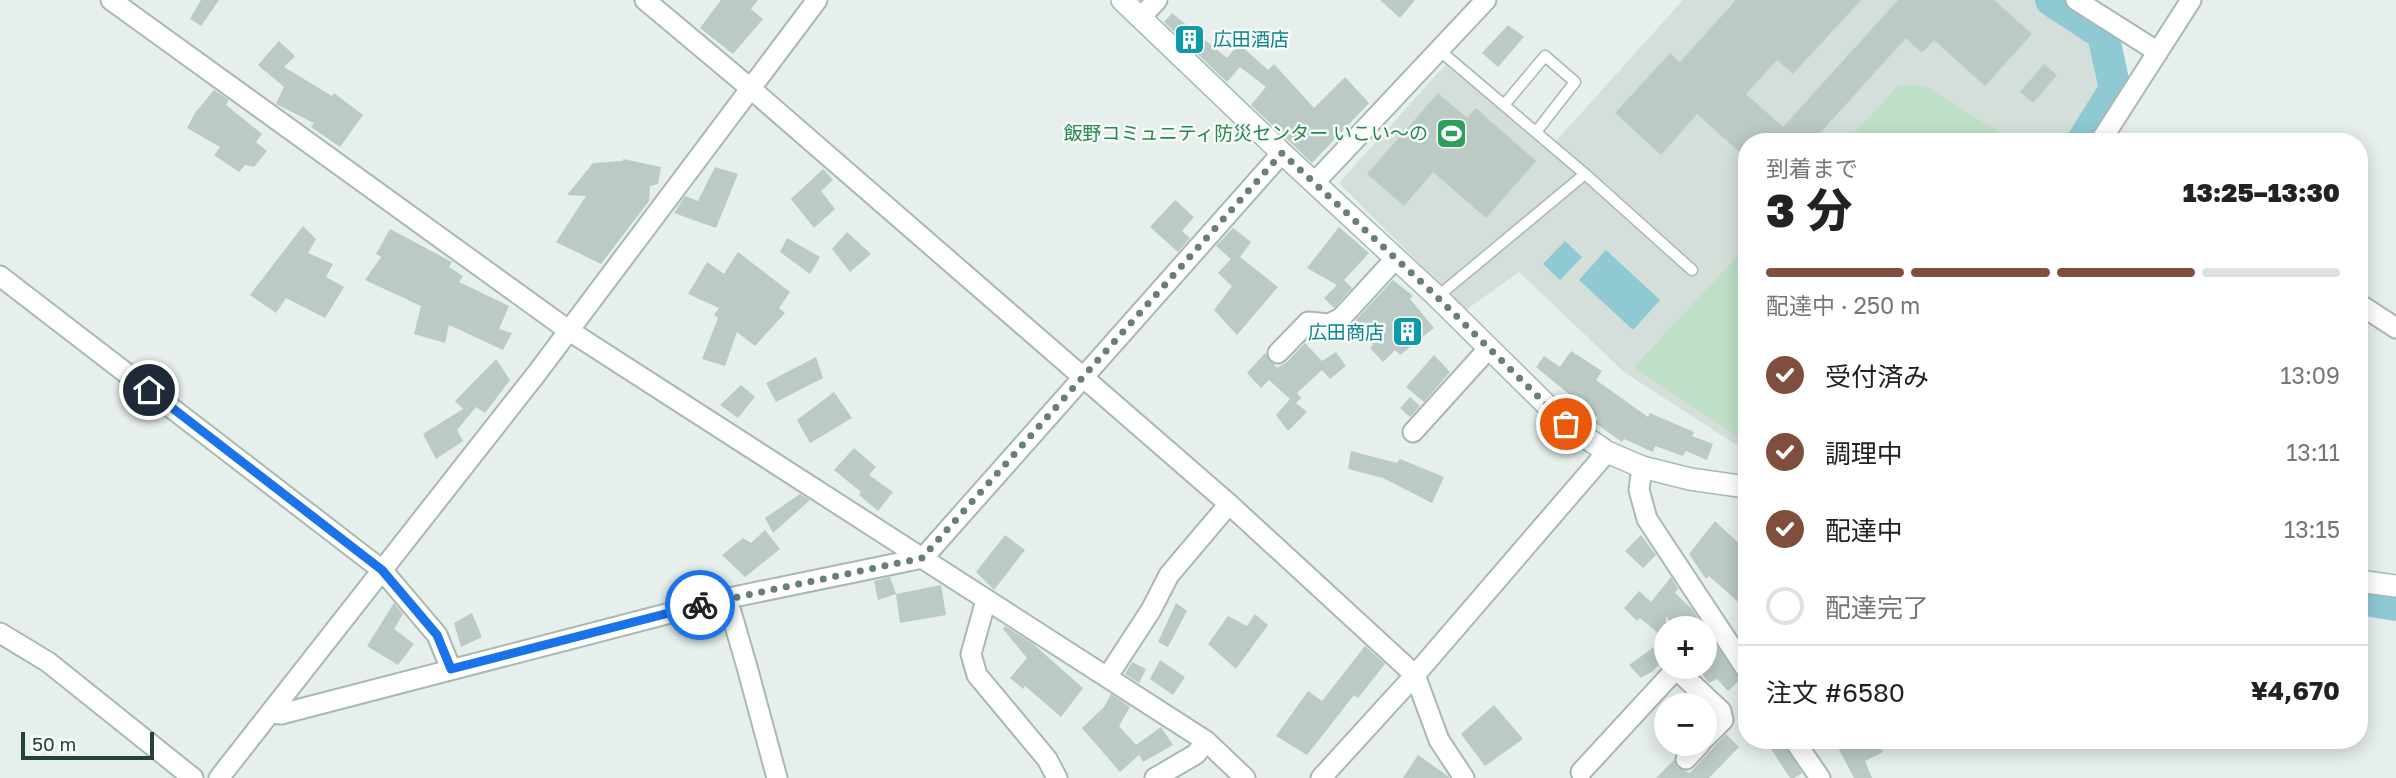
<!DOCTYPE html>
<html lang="ja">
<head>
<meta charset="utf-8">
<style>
  :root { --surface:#fff; --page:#f2f2f2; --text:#222; --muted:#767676; --line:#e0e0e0; --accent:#804e3d }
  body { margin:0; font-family:"Golos Text","Noto Sans JP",sans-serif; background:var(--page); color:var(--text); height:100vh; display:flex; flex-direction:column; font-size:26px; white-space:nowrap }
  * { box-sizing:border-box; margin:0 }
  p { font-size:23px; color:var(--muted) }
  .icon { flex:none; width:38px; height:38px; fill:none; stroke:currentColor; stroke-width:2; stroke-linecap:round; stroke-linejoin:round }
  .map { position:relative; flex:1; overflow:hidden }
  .side { position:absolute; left:1738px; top:133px; width:630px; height:616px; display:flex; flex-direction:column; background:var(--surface); border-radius:28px; box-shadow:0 4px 18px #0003 }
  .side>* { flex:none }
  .buttons { position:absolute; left:1654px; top:616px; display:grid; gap:14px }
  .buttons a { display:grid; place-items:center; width:63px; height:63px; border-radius:50%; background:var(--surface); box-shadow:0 4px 18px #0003; font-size:35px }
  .scale { position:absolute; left:21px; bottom:18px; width:133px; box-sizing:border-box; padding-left:7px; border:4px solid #24423a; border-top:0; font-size:19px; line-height:24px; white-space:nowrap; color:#24423a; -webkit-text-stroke:5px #f7fbf9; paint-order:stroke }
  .pin { position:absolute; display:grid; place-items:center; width:60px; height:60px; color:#fff; margin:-30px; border:4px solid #fff; border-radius:50%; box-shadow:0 2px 7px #0007 }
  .courier { position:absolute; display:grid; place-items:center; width:70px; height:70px; margin:-35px; border:5px solid #1a73e8; border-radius:50%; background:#fff; color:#222; box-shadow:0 2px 9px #0007 }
  .overview em { font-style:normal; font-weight:800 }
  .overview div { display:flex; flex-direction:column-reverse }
  .overview { display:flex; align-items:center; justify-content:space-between; height:119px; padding:0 28px }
  h1 { font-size:46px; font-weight:800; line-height:52px }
  .bar { display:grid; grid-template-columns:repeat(4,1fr); gap:10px 7px; align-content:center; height:84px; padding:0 28px }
  .bar i { height:9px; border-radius:5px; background:var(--line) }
  .bar .selected { background:var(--accent) }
  .bar p { grid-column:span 4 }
  .line { display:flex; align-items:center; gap:18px; padding:0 28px; border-top:2px solid var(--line) }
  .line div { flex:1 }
  ol { padding:0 28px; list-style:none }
  li { display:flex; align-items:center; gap:21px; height:77px }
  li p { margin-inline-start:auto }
  li .icon { padding:7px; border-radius:50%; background:var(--accent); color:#fff; stroke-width:4 }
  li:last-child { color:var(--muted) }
  li i { width:38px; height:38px; border:4px solid var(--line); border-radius:50% }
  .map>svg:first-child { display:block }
  .built { fill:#d4dfda }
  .green { fill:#bfe0c8 }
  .water { fill:#8ec9d4 }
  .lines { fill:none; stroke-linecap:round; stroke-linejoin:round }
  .river { stroke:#8ec9d4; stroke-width:32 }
  .building { fill:#bbcac4 }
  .service-casing { stroke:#a8b8b2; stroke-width:13 }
  .minor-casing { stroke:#a8b8b2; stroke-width:23 }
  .secondary-casing { stroke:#a4bbb3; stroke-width:24 }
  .service { stroke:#fff; stroke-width:10 }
  .minor { stroke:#fff; stroke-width:19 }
  .secondary { stroke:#fff; stroke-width:21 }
  .done { stroke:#687f78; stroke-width:7; stroke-dasharray:0 12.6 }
  .route { stroke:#1a73e8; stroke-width:9 }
  .labels { text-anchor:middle; stroke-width:5; stroke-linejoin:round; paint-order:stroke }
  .culture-label { font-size:19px; fill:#0d838f; stroke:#f7fbf9; text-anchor:start }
  .leisure-label { font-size:19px; fill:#27864d; stroke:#f7fbf9; text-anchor:end }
</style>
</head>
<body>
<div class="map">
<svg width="2396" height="778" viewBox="0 0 2396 778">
  <rect width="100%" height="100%" fill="#e6efeb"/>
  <path class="built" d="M1683,0H2034L2097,40L2107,86L2076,142H1746V451L1624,372L1519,272L1466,310L1339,183L1455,54L1556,141Z"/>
  <path class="green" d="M1899,85L1925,86L2015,142H1846Z
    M1746,247V442L1634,367Z"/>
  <path class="water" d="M1565,241L1582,257L1560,280L1543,264Z
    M1606,250L1660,300L1633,330L1579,280Z"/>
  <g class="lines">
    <path class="river" d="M2051,0L2103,34L2115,89L2082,142
      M2359,599L2396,605"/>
  </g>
  <path class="building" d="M201,0H219L201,26L190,19Z
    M721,0H758L751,9L763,19L733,54L700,28Z
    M1380,0H1415L1400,18Z
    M1736,0H1861L1793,74L1777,60L1746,94L1783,127L1898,0H1994L2032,34L1985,86L1934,40L1922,53L1906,38L1812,142H1746V158L1697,114L1661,155L1615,113L1670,53L1680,62Z
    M1172,13L1227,58L1239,44L1268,70L1274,64L1314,108L1345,77L1369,103L1312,163L1251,105L1266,87L1240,67L1227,82L1164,22Z
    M1508,25L1524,37L1498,67L1482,53Z
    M279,41L295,56L284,67L332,96L334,93L363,115L340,147L311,127L314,123L276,104L284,87L258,65Z
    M2044,64L2057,75L2033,103L2020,92Z
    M214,90L229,100L226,105L262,134L256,142L267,151L254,167L245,165L239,172L214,155L220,147L187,128L195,113Z
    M1438,93L1467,118L1476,108L1536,161L1486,218L1433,172L1404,206L1367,174Z
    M623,159L661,167L658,184L650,186L649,201L601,264L556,242L586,196L567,195L593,163L623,161Z
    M715,167L738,174L716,228L674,213L685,196L698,201Z
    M823,169L833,180L821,191L835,209L814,228L791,199Z
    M1175,200L1194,217L1182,231L1190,238L1178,252L1150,227Z
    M303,226L316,239L308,253L333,264L326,277L344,287L325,318L286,298L276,313L250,295Z
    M1339,227L1369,253L1344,280L1352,288L1334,308L1324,298L1337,285L1307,268Z
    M1233,228L1251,242L1240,257L1278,287L1237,335L1214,310L1232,286L1218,273L1231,259L1216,246Z
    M390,229L452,262L449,267L463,276L459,282L509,306L499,329L512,333L503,350L449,325L445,343L414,334L421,306L365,280L381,257L376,254Z
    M847,232L871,254L850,272L832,249Z
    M787,238L820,257L810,274L780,252Z
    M738,252L790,292L779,308L785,313L755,346L737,332L725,366L702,359L718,318L714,315L719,308L688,294L707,262L724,274Z
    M1393,280L1413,296L1410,299L1434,328L1400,355L1395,350L1383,362L1370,348L1373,345L1352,324Z
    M1305,343L1322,361L1336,352L1346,366L1330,379L1322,370L1297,393L1301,398L1296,403L1307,412L1288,431L1276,415L1290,399L1269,380L1261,388L1247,373L1265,353L1277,368L1287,362Z
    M1571,351L1602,371L1596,380L1648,417L1650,413L1694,432L1692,436L1713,444L1707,460L1686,451L1683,456L1655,446L1653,452L1624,439L1622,442L1595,423L1598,418L1536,367L1544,356L1560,367Z
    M1434,355L1450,372L1424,402L1406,387Z
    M816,357L823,378L776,402L766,383Z
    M496,359L510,380L485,413L476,407L457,430L463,441L436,459L423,434L463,409L455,401Z
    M741,385L755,397L738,418L720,405Z
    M834,392L852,418L810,443L797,420Z
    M1410,397L1420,406L1410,417L1400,408Z
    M854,448L876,467L869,475L893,492L878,511L859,495L861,492L834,470Z
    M1351,451L1397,463L1400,459L1444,477L1432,503L1383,478L1348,469Z
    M800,494L810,500L773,533L765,518Z
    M1715,521L1746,550V609L1709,576L1706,579L1689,554Z
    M765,530L780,549L745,577L722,555L743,538L751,543Z
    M1005,535L1025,550L994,590L976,572Z
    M1641,535L1656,555L1643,568L1625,551Z
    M890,577L896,594L878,600L874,581Z
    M1671,577L1678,589L1675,593L1691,608L1699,620L1692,628H1674L1666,616V656L1653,671L1641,678L1629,665L1665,639L1640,618L1637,621L1624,608L1639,591L1651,602Z
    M941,585L946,615L900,623L896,594Z
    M394,603L403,614L394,629L414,644L398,665L367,646Z
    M1176,603L1187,611L1168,647L1158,642Z
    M472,613L482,637L461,647L454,623Z
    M1255,614L1268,625L1236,669L1208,644L1228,616L1247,626Z
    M1005,626L1032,643L1083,688L1061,717L1025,686L1023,689L1010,678L1027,658L1003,629Z
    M1714,642L1740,680L1728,691L1717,679L1709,683L1697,667H1704V650Z
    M1365,646L1385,664L1358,698L1354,695L1307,755L1276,736L1308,691L1322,701Z
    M1160,660L1185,677L1173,695L1150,679Z
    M1132,662L1146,669L1139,683L1125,674Z
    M1111,694L1130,707L1119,726L1136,745L1161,727L1173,745L1143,762L1139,755L1120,772L1082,728L1104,707Z
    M1494,705L1523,739L1485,766L1461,734Z
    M1726,734L1739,747L1709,778H1656L1674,760L1678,768L1690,773Z
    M1765,740H1782L1802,773L1794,778H1790Z
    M1834,740H1876L1883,752L1865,761L1872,778H1854Z
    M1418,755L1449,777V778H1403Z"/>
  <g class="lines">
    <defs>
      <path id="service" d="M1439,50L1585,174
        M1504,105L1545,56L1575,82L1536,132
        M1437,297L1585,174L1692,270"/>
      <path id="minor" d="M111,0L568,330L1206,741L1245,778
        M645,0L750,88L1229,504L1415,675L1439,740L1464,778
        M2076,0L2158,52
        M1141,17L1157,0
        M2100,142L2191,0
        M1315,182L1486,0
        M0,276L382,570L437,635L451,669
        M2359,304L2396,328
        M1278,353L1308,322L1329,324L1341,318L1396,258
        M1413,432L1489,348
        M1642,467L1639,490L1647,519L1746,669
        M724,599L731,612L747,667L777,778
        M986,600L971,654L977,675L1047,759L1057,778
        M0,633L48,662L193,778
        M1678,667L1676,669L1721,711L1723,720L1704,739
        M1108,676L1151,610L1169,575L1229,504
        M271,713L281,714L724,599L923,558L1282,153
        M1794,740L1820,778
        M1686,759L1700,744
        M1581,772L1676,669
        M219,778L537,373L817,0
        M1155,778L1196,754L1206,741
        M1321,778L1415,675L1607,452"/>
      <path id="secondary" d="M1122,0L1282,153L1432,292L1566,424L1607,452L1642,467L1690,479L1746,487
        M2359,581L2396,586"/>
    </defs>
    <use href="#service" class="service-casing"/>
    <use href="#minor" class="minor-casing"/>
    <use href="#secondary" class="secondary-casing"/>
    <use href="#service" class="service"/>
    <use href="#minor" class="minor"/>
    <use href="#secondary" class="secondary"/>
  </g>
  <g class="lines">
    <path class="done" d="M700,605L922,558L1282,153L1432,292L1566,424"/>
    <path class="route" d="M149,390L382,570L437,635L451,669L700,605"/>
  </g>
  <defs>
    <symbol id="building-square" viewBox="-11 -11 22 22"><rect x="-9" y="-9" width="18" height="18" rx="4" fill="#0f9aa8" stroke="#f7fbf9"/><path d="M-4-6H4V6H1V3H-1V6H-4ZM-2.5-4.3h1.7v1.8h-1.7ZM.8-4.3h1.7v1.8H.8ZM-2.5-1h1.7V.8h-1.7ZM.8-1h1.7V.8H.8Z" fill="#fff"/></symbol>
    <symbol id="stadium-square" viewBox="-11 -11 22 22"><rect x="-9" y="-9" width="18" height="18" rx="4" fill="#2e9e5b" stroke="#f7fbf9"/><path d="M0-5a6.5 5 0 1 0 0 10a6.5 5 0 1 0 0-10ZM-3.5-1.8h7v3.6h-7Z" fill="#fff"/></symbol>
  </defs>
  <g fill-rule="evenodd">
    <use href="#building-square" x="1172" y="22" width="35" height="35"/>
    <use href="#stadium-square" x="1434" y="116" width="35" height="35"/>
    <use href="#building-square" x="1390" y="314" width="35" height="35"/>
  </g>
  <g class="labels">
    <g class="culture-label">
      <text x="1213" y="46">広田酒店</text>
      <text x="1384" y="339" text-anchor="end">広田商店</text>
    </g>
    <g class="leisure-label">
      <text x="1428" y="140">飯野コミュニティ防災センター いこい～の</text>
    </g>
  </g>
</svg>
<div class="buttons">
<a>+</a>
<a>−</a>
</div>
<div class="scale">50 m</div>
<div class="pin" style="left:1566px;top:424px;background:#ea580c"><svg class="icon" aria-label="bag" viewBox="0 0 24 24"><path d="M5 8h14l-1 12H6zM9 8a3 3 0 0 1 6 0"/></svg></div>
<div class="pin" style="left:149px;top:390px;background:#1f2937"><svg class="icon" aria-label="home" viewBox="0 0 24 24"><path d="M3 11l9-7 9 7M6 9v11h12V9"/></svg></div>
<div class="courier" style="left:700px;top:605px"><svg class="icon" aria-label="bike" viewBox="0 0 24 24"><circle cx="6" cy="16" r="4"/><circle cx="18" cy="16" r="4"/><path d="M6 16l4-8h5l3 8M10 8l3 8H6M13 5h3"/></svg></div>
<section class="side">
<div class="overview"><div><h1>3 分</h1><p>到着まで</p></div><em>13:25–13:30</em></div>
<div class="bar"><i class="selected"></i><i class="selected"></i><i class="selected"></i><i></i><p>配達中 · 250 m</p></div>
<ol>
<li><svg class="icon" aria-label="check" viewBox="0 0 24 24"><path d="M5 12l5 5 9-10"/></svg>受付済み<p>13:09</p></li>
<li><svg class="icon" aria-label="check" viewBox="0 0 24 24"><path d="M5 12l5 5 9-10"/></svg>調理中<p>13:11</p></li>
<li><svg class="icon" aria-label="check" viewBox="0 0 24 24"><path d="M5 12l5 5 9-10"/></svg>配達中<p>13:15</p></li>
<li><i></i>配達完了</li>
</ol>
<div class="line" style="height:91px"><div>注文 #6580</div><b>¥4,670</b></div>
</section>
</div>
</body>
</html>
